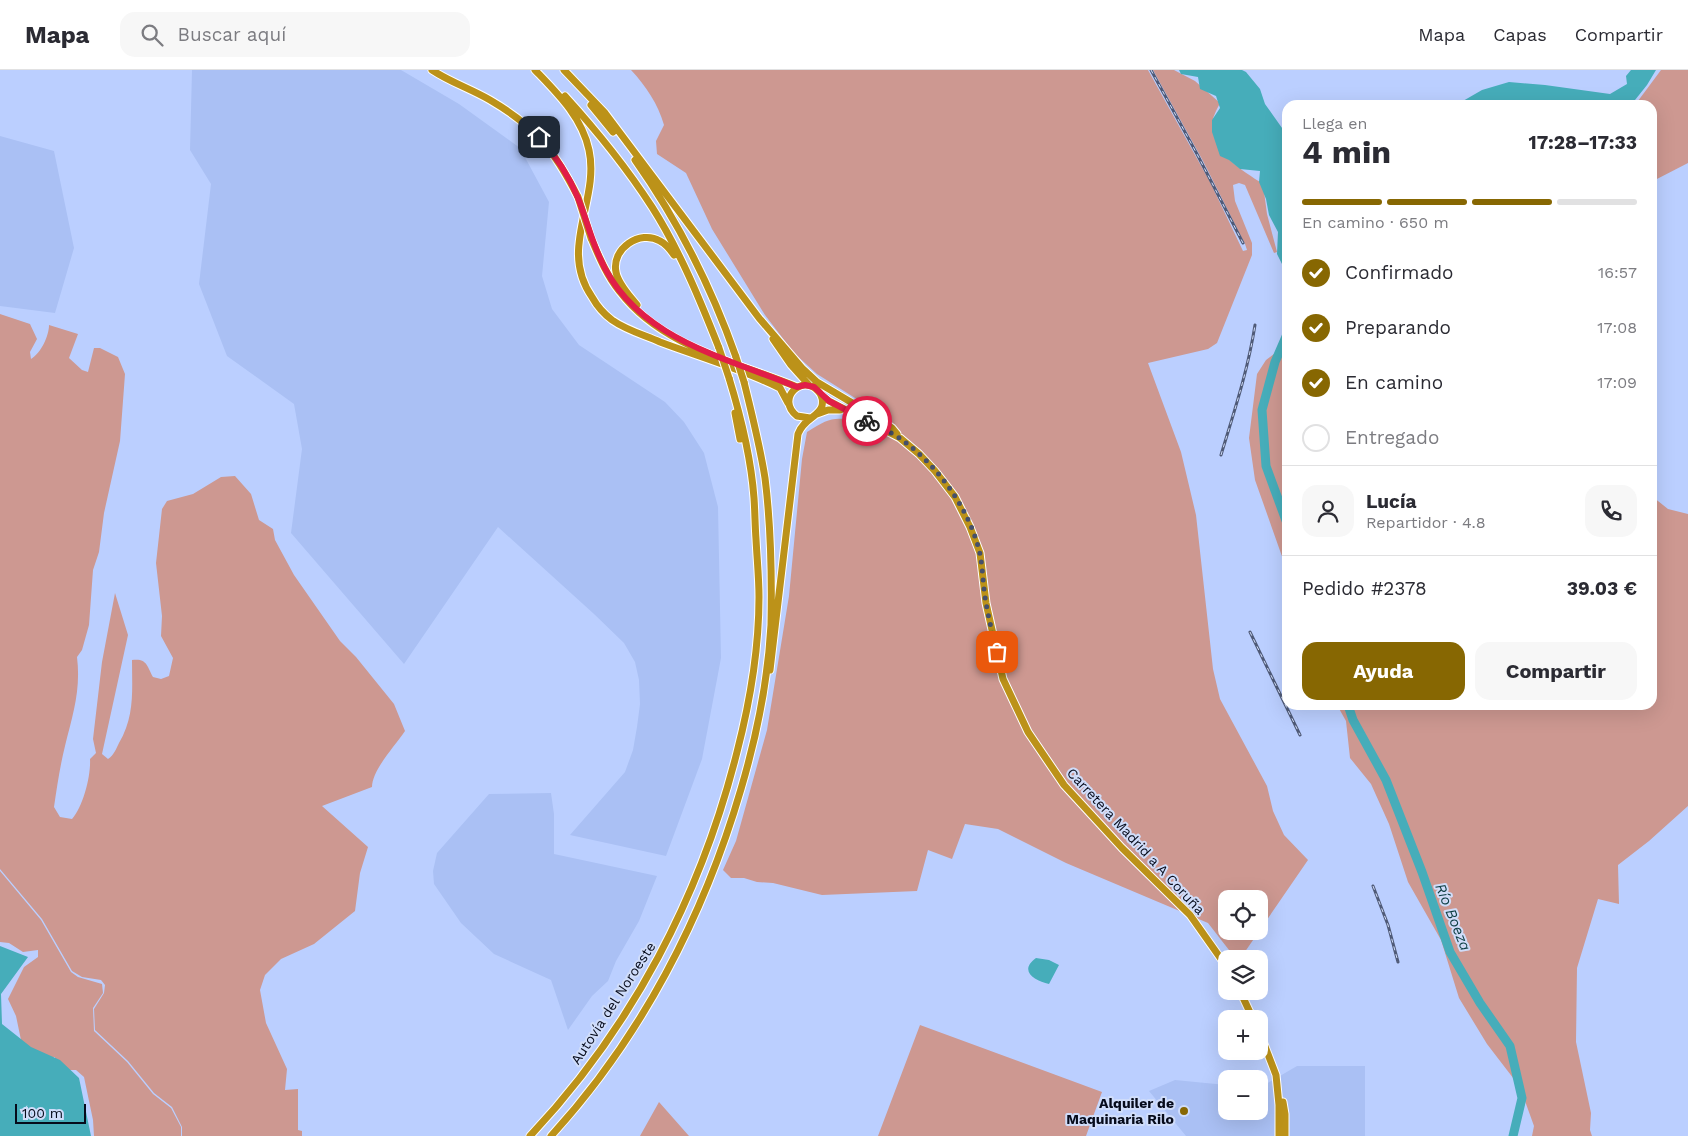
<!DOCTYPE html>
<html lang="es">
<head>
<meta charset="utf-8">
<style>
  :root { --surface:#fff; --page:#f7f7f7; --text:#2b2b33; --muted:#7c7c81; --line:#e1e1e2; --accent:#876702 }
  body { margin:0; font-family:"Work Sans",sans-serif; background:var(--page); color:var(--text); height:100vh; display:flex; flex-direction:column; font-size:19px; white-space:nowrap }
  * { box-sizing:border-box; margin:0 }
  p { font-size:16px; color:var(--muted) }
  .icon { flex:none; width:28px; height:28px; fill:none; stroke:currentColor; stroke-width:2; stroke-linecap:round; stroke-linejoin:round }
  .map { position:relative; flex:1; overflow:hidden }
  .drawer { position:absolute; left:1282px; top:30px; width:375px; height:610px; display:flex; flex-direction:column; background:var(--surface); border-radius:15px; box-shadow:0 5px 20px #0002 }
  .drawer>* { flex:none }
  .buttons { position:absolute; left:1218px; top:820px; display:grid; gap:10px }
  .buttons a { display:grid; place-items:center; width:50px; height:50px; border-radius:10px; background:var(--surface); box-shadow:0 5px 20px #0002; font-size:25px }
  .scale { position:absolute; left:15px; bottom:12px; width:71px; box-sizing:border-box; padding-left:5px; border:2px solid #060b1b; border-top:0; font-size:14px; line-height:18px; white-space:nowrap; color:#060b1b; -webkit-text-stroke:4px #d0ddfa; paint-order:stroke }
  .pin { position:absolute; display:grid; place-items:center; width:42px; height:42px; color:#fff; margin:-21px; border-radius:10px; box-shadow:0 2px 8px #0006 }
  .courier { position:absolute; display:grid; place-items:center; width:50px; height:50px; margin:-25px; border:4px solid #e11d48; border-radius:50%; background:#fff; color:#222; box-shadow:0 1px 6px #0007 }
  .overview em { font-style:normal; font-weight:700 }
  .overview div { display:flex; flex-direction:column-reverse }
  .overview { display:flex; align-items:center; justify-content:space-between; height:85px; padding:0 20px }
  h1 { font-size:32px; font-weight:700; line-height:38px }
  .bar { display:grid; grid-template-columns:repeat(4,1fr); gap:8px 5px; align-content:center; height:60px; padding:0 20px }
  .bar i { height:6px; border-radius:4px; background:var(--line) }
  .bar .active { background:var(--accent) }
  .bar p { grid-column:span 4 }
  .line { display:flex; align-items:center; gap:12px; padding:0 20px; border-top:1px solid var(--line) }
  .line div { flex:1 }
  .round { display:grid; place-items:center; flex:none; width:52px; height:52px; border-radius:15px; background:var(--page) }
  ol { padding:0 20px; list-style:none }
  li { display:flex; align-items:center; gap:15px; height:55px }
  li p { margin-inline-start:auto }
  li .icon { padding:5px; border-radius:50%; background:var(--accent); color:#fff; stroke-width:4 }
  li:last-child { color:var(--muted) }
  li i { width:28px; height:28px; border:2px solid var(--line); border-radius:50% }
  .action { display:flex; gap:10px; margin-top:auto; padding:10px 20px }
  .action a { flex:1; height:58px; border-radius:15px; background:var(--accent); color:#fff; font-size:20px; font-weight:700; line-height:58px; text-align:center }
  .action a+a { background:var(--page); color:var(--text) }
  header { display:flex; align-items:center; gap:30px; box-sizing:border-box; height:70px; padding:0 25px; background:var(--surface); border-bottom:1px solid var(--line) }
  header strong { font-size:24px }
  nav { display:flex; gap:28px; margin-inline-start:auto; font-size:18px }
  .search { width:350px; height:45px; background:var(--page); display:flex; align-items:center; gap:12px; box-sizing:border-box; padding:0 18px; border-radius:15px; color:var(--muted); font-size:19px }
  .map>svg:first-child { display:block }
  .built { fill:#aac0f4 }
  .green { fill:#cd9891; fill-rule:evenodd }
  .water { fill:#46adba }
  .lines { fill:none; stroke-linecap:round; stroke-linejoin:round }
  .river { stroke:#46adba; stroke-width:9 }
  .highway-casing { stroke:#fff; stroke-width:9 }
  .highway { stroke:#bc9219; stroke-width:7 }
  .rail-casing { stroke:#4f5a77; stroke-width:3 }
  .rail { stroke:#d0ddfa; stroke-width:1; stroke-dasharray:4; stroke-linecap:butt }
  .highway-bridge-casing { stroke:#fff; stroke-width:9; stroke-linecap:butt }
  .highway-bridge { stroke:#bc9219; stroke-width:7 }
  .done { stroke:#45506b; stroke-width:5; stroke-dasharray:0 9 }
  .route { stroke:#e11d48; stroke-width:6 }
  .poi-dot { fill:#876702; stroke:#d0ddfa; stroke-width:2 }
  .labels { text-anchor:middle; stroke-width:4; stroke-linejoin:round; paint-order:stroke }
  .street-label { font-size:14px; fill:#060b1b; stroke:#d0ddfa }
  .poi-label { font-size:14px; font-weight:bold; fill:#060b1b; stroke:#d0ddfa; text-anchor:end }
  .water-label { font-size:15px; font-style:italic; fill:#0e3e44; stroke:#d0ddfa }
</style>
</head>
<body>
<header>
<strong>Mapa</strong>
<div class="search"><svg class="icon" aria-label="search" viewBox="0 0 24 24"><circle cx="10" cy="10" r="6"/><path d="M15 15l6 6"/></svg>Buscar aquí</div>
<nav><a>Mapa</a><a>Capas</a><a>Compartir</a></nav>
</header>
<div class="map">
<svg width="1688" height="1066" viewBox="0 0 1688 1066">
  <rect width="100%" height="100%" fill="#bbcfff"/>
  <path class="built" d="M192,0H401L459,34L520,78L549,132L542,206L552,239L579,275L665,332L684,352L704,383L718,437L721,588L702,689L666,786L570,765L625,702L633,680L637,657L640,634L639,610L635,592L624,573L594,544L498,457L404,594L291,463L302,379L294,334L227,286L199,214L211,114L190,80Z
    M0,66L54,81L74,178L55,243L0,236Z
    M551,723L554,744V784L657,806L639,851L616,891L608,911L592,926L568,960L551,910L494,884L461,853L434,814L433,801L437,783L489,724Z
    M1297,996H1365V1066H1186L1149,1021L1175,1010L1226,1015V1041H1259V1018Z"/>
  <path class="green" d="M631,0H1148L1210,112L1243,181L1247,180L1245,174L1203,91L1153,0H1174L1195,11L1220,33C1217,39 1212,48 1212,55C1213,84 1242,100 1263,114L1267,144L1277,182L1274,183L1271,176L1245,115L1239,113L1233,115L1235,131L1252,173V185L1217,273L1208,279L1148,293L1181,382L1196,445L1213,599L1220,629L1267,716L1273,741L1284,765L1308,790L1240,889H1236L1208,853L1066,793L998,759L965,754L952,789L928,780L917,821L822,825L773,813L757,812L744,808H731L723,800L736,771L767,660L789,526L802,389L807,362C831,347 835,346 863,353L871,338L817,304L794,283L765,245L712,159L686,103L657,84L656,71L664,55C658,34 646,16 631,0ZM1226,829H1259V861H1226Z
    M1661,0H1688V93L1655,110L1653,115L1652,35H1635Z
    M0,244L30,254L37,269L30,282L31,289C41,283 49,266 49,255L78,264L69,288L82,300L88,302L94,278H100L118,287L125,304L120,371L104,443L99,482L93,500L89,555L82,580L77,587C81,620 73,644 65,676C60,696 57,717 54,737L60,747L72,749C83,737 91,706 90,689L96,683L93,669L102,592L115,523L128,565L102,684L108,689C114,685 116,679 119,673C135,646 132,620 132,590C147,588 147,596 153,607L161,609L169,606L173,588L161,566L162,546L156,493L162,439L167,431L193,424L221,407L235,406L251,424L259,450L273,459L275,470L294,505L340,571L356,587L394,634L405,661C395,676 372,700 372,717L322,736L368,777L360,803L355,841L314,874L281,889L265,905L260,920L266,953L287,999L285,1020L298,1019V1060L302,1061V1066H182V1057L172,1037L154,1023L128,991L95,960L94,939L104,923L105,915L101,910L82,907L72,901L42,849L0,799Z
    M1287,274V512L1284,492L1255,410L1249,368L1257,304L1266,290Z
    M1653,427L1668,439L1688,444V736L1649,771L1618,795L1619,834L1598,829L1577,898L1576,972L1591,1043L1590,1060L1592,1066H1532L1534,1056L1520,1017L1487,974L1459,928L1441,870L1408,812L1389,754L1371,714L1350,688L1346,651L1337,635H1652Z
    M0,801L41,850L71,902L78,907L102,914L103,923L93,938L94,961L127,992L153,1024L171,1038L181,1057V1066H94L93,1050L84,1007L76,1000H55V987H41L21,970L16,946L8,929L24,897L38,887V880L23,882L9,873L0,872Z
    M920,955L1102,1022L1086,1066H878Z
    M659,1032L689,1066H640Z"/>
  <path class="water" d="M1179,0H1242L1246,2L1260,19L1265,34L1287,65V194L1283,196L1277,184L1278,162L1269,145L1266,129L1259,112L1260,101L1240,99L1229,90L1220,86L1212,62V50L1220,38L1216,26L1200,19L1198,7L1181,4Z
    M1631,0H1656L1647,15L1631,35H1456L1482,20L1509,12L1545,15L1610,24L1627,14L1626,6Z
    M0,876L28,887L1,924L2,954L31,977L60,990L79,1008L91,1066H0Z
    M1036,888L1049,890L1059,895L1049,914C1035,911 1018,901 1036,888Z"/>
  <g class="lines">
    <path class="river" d="M1288,262L1275,292L1262,340L1266,396L1288,456
      M1348,635L1353,650L1386,710L1422,802L1450,882L1480,933L1510,976L1522,1028L1513,1066"/>
    <defs>
      <path id="highway" d="M432,0C450,12 471,19 490,30C536,57 554,80 578,127
        M535,0C557,23 582,47 589,80C600,131 558,178 592,227C597,236 604,244 612,250C626,260 644,265 660,272C700,287 742,299 780,318L788,333
        M564,0L605,43L759,248L802,298L817,312L881,350L892,358L897,364
        M565,26C596,60 626,97 652,137C680,181 700,230 719,278
        M591,35L613,62
        M635,90C678,151 711,216 736,287
        M591,168C599,187 607,206 620,222C662,277 736,292 797,317
        M637,235C630,226 618,214 616,202C611,179 640,159 660,171C666,174 670,179 674,185
        M773,269L791,295L809,315
        M821,325L829,331L900,368L919,384L935,401L955,427L970,457L980,483L986,533L1003,609L1028,662L1064,715L1122,778L1190,845L1226,896
        M735,343L740,369
        M817,344L828,340H840
        M770,600L798,364C804,348 819,347 822,336C823,331 822,325 818,321C803,303 775,329 797,346L810,348
        M1240,921L1253,949
        M1259,961L1276,1005L1279,1035V1066
        M1283,1032L1285,1044V1066
        M530,1066C632,958 701,825 737,682C750,632 759,579 759,527C759,508 757,489 756,469C755,456 755,442 754,428C751,387 741,347 729,308
        M551,1066C641,968 704,846 741,719C757,665 768,610 771,555C772,506 771,456 765,408C760,376 752,344 744,312"/>
    </defs>
    <use href="#highway" class="highway-casing"/>
    <use href="#highway" class="highway"/>
    <defs>
      <path id="rail" d="M1151,0L1197,84L1243,173
        M1221,385C1234,342 1248,300 1255,255
        M1250,562L1300,665
        M1373,816L1388,855L1398,892"/>
    </defs>
    <use href="#rail" class="rail-casing"/>
    <use href="#rail" class="rail"/>
    <defs>
      <path id="highway-bridge" d="M578,127L591,168
        M719,278L729,308
        M736,287L744,312"/>
    </defs>
    <use href="#highway-bridge" class="highway-bridge-casing"/>
    <use href="#highway-bridge" class="highway-bridge"/>
  </g>
  <g class="lines">
    <path class="done" d="M867,351C878,357 891,362 901,369C938,396 970,439 980,484C983,500 983,517 986,533C989,550 993,566 997,582"/>
    <path class="route" d="M539,67C555,85 569,106 578,128C586,148 591,169 600,188C634,268 724,287 797,317L805,315L814,317L829,331L867,351"/>
  </g>
  <circle class="poi-dot" cx="1184" cy="1041" r="5"/>
  <g class="labels">
    <g class="street-label">
      <text transform="translate(1136 771) rotate(47)" y="5">Carretera Madrid a A Coruña</text>
      <text transform="translate(613 933) rotate(-57)" y="5">Autovía del Noroeste</text>
    </g>
    <g class="poi-label">
      <text x="1174" y="1038">Alquiler de<tspan x="1174" dy="16">Maquinaria Rilo</tspan></text>
    </g>
    <g class="water-label">
      <text transform="translate(1453 847) rotate(68)" y="5">Río Boeza</text>
    </g>
  </g>
</svg>
<div class="buttons">
<a><svg class="icon" aria-label="locate" viewBox="0 0 24 24"><circle cx="12" cy="12" r="6"/><path d="M12 2v4M12 18v4M2 12h4M18 12h4"/></svg></a>
<a><svg class="icon" aria-label="layers" viewBox="0 0 24 24"><path d="M12 4l9 5-9 5-9-5zM3 14l9 5 9-5"/></svg></a>
<a>+</a>
<a>−</a>
</div>
<div class="scale">100 m</div>
<div class="pin" style="left:997px;top:582px;background:#ea580c"><svg class="icon" aria-label="bag" viewBox="0 0 24 24"><path d="M5 8h14l-1 12H6zM9 8a3 3 0 0 1 6 0"/></svg></div>
<div class="pin" style="left:539px;top:67px;background:#1f2937"><svg class="icon" aria-label="home" viewBox="0 0 24 24"><path d="M3 11l9-7 9 7M6 9v11h12V9"/></svg></div>
<div class="courier" style="left:867px;top:351px"><svg class="icon" aria-label="bike" viewBox="0 0 24 24"><circle cx="6" cy="16" r="4"/><circle cx="18" cy="16" r="4"/><path d="M6 16l4-8h5l3 8M10 8l3 8H6M13 5h3"/></svg></div>
<section class="drawer">
<div class="overview"><div><h1>4 min</h1><p>Llega en</p></div><em>17:28–17:33</em></div>
<div class="bar"><i class="active"></i><i class="active"></i><i class="active"></i><i></i><p>En camino · 650 m</p></div>
<ol>
<li><svg class="icon" aria-label="check" viewBox="0 0 24 24"><path d="M5 12l5 5 9-10"/></svg>Confirmado<p>16:57</p></li>
<li><svg class="icon" aria-label="check" viewBox="0 0 24 24"><path d="M5 12l5 5 9-10"/></svg>Preparando<p>17:08</p></li>
<li><svg class="icon" aria-label="check" viewBox="0 0 24 24"><path d="M5 12l5 5 9-10"/></svg>En camino<p>17:09</p></li>
<li><i></i>Entregado</li>
</ol>
<div class="line" style="height:90px"><a class="round"><svg class="icon" aria-label="person" viewBox="0 0 24 24"><circle cx="12" cy="8" r="4"/><path d="M4 21q1-7 8-7t8 7"/></svg></a><div><b>Lucía</b><p>Repartidor · 4.8</p></div><a class="round"><svg class="icon" aria-label="phone" viewBox="0 0 24 24"><path d="M5 4h4l2 5-3 2q2 4 5 5l2-3 5 2v4C11 20 4 13 5 4z"/></svg></a></div>
<div class="line" style="height:65px"><div>Pedido #2378</div><b>39.03 €</b></div>
<div class="action"><a>Ayuda</a><a>Compartir</a></div>
</section>
</div>
</body>
</html>
